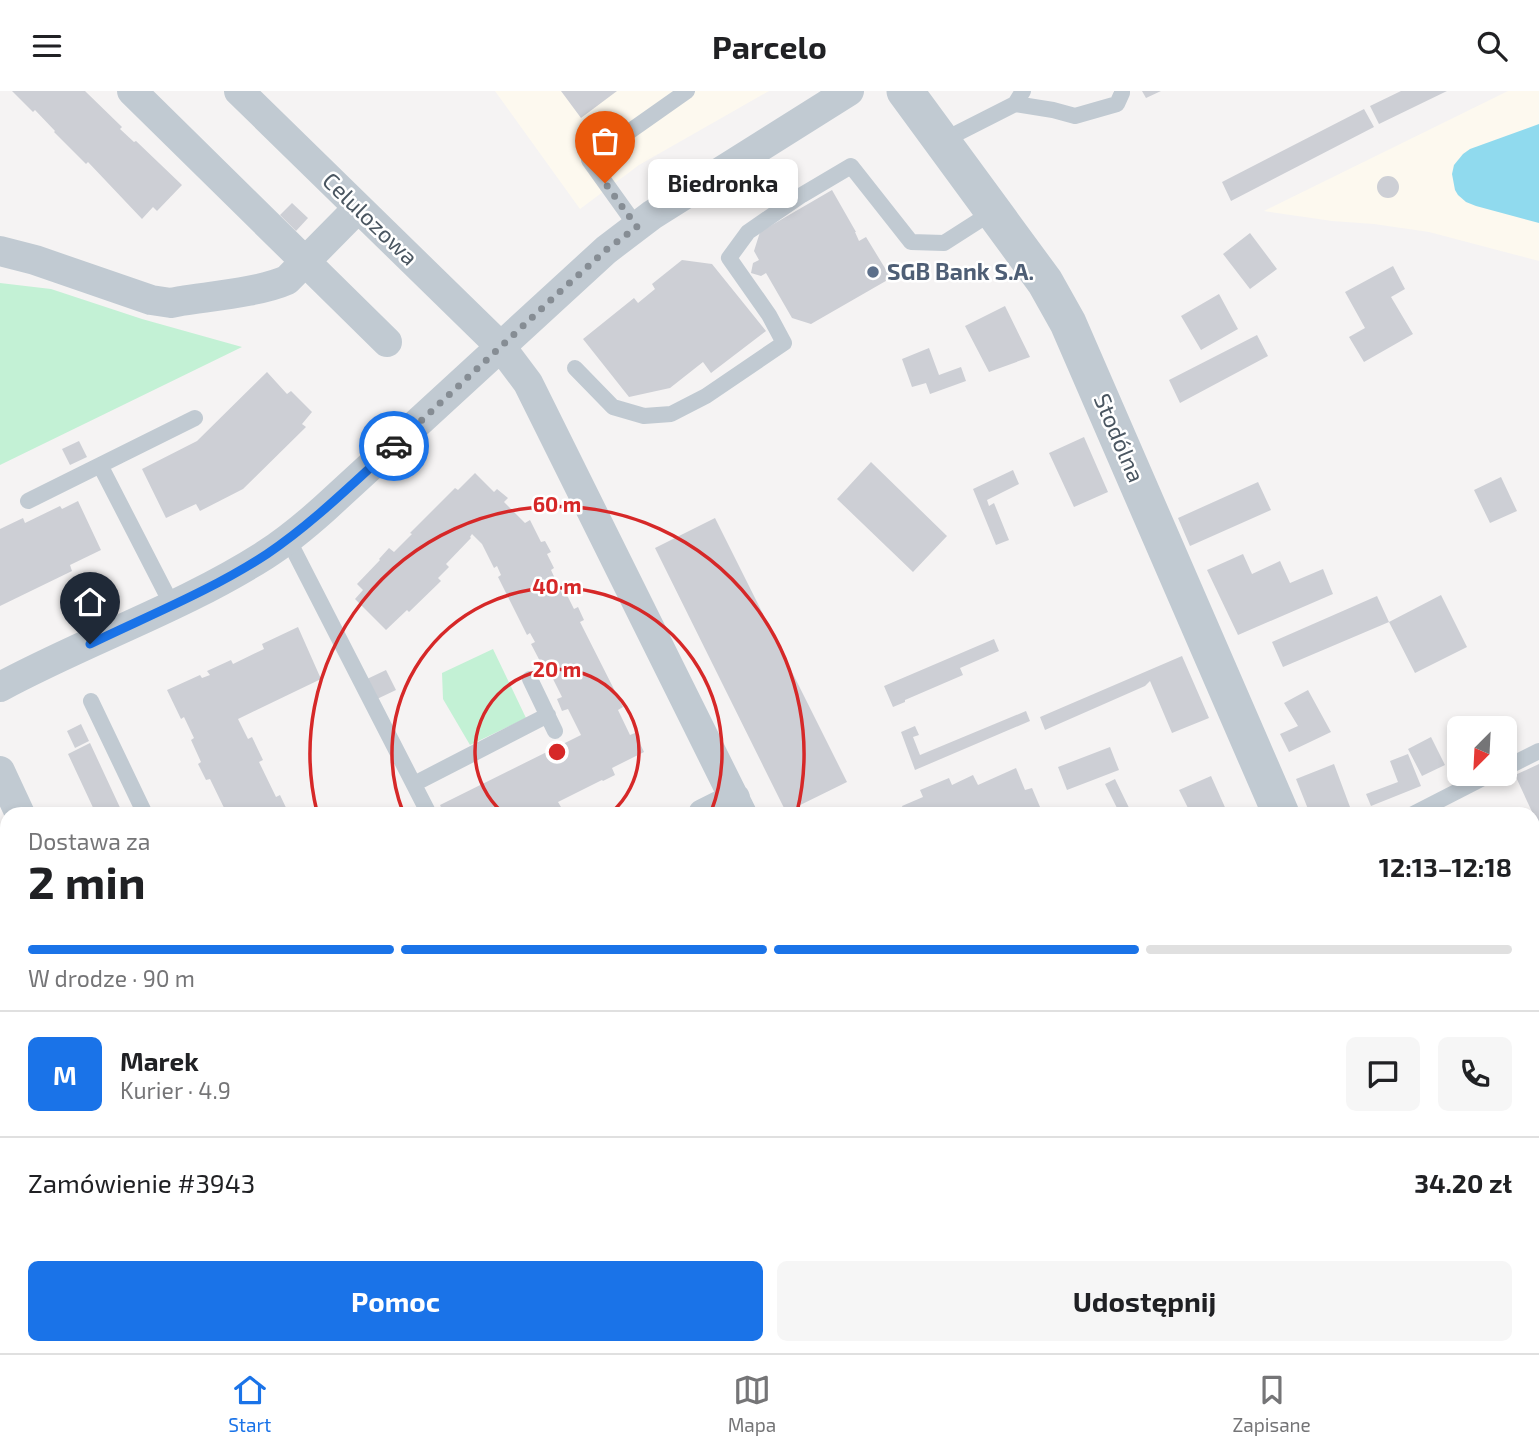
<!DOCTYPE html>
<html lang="pl">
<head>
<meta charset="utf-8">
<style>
  :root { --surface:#fff; --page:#f6f6f6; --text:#202124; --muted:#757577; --line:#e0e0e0; --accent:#1a73e8 }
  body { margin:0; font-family:"Exo 2",sans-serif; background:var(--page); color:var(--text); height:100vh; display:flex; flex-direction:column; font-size:26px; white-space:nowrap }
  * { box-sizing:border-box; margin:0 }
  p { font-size:23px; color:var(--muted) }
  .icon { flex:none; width:38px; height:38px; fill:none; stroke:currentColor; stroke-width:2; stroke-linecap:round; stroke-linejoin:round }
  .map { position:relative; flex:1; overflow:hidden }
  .panel { position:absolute; left:0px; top:716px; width:1540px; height:548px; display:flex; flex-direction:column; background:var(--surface); border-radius:21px 21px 0 0; box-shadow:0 4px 10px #0003 }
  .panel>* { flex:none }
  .needle { width:46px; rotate:204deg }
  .controls { position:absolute; left:1447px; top:625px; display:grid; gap:14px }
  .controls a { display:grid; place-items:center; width:70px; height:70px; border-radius:10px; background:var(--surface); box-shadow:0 4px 10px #0003; font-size:35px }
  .pin { position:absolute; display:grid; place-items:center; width:60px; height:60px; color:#fff; margin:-72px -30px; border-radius:50% 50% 50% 0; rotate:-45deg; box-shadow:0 0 7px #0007 }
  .pin .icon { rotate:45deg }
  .courier { position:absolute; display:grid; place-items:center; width:70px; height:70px; margin:-35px; border:5px solid #1a73e8; border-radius:50%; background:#fff; color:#222; box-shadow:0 2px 9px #0007 }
  .bubble { position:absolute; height:49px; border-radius:10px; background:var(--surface); box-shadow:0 4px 10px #0003; font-size:23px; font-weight:700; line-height:49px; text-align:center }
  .head em { font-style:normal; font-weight:700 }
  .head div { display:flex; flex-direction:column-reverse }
  .head { display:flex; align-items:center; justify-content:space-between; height:119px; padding:0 28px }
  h1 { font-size:46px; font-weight:700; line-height:52px }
  .bar { display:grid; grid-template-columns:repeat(4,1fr); gap:10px 7px; align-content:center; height:84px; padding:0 28px }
  .bar i { height:9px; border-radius:5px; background:var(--line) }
  .bar .selected { background:var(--accent) }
  .bar p { grid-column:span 4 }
  .line { display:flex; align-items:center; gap:18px; padding:0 28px; border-top:2px solid var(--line) }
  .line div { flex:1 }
  .round { display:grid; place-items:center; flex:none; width:74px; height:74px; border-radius:10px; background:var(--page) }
  .cta { display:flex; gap:14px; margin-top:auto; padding:14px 28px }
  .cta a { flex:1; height:80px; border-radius:10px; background:var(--accent); color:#fff; font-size:28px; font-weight:700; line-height:80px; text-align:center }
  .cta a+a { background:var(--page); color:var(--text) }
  header { display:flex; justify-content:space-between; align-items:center; height:91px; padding:0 28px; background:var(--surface); font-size:32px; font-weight:700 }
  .tab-bar { display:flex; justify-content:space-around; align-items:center; height:98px; border-top:2px solid var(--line); background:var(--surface); font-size:19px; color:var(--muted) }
  .tab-bar a { display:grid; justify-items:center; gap:4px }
  .tab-bar .selected { color:var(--accent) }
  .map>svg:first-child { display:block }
  .commercial { fill:#fdf9ef }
  .green { fill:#c3f1d5 }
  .water { fill:#90daee }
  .building { fill:#cdcfd5 }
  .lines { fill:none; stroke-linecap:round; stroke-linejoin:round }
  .service { stroke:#c1cad2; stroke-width:16 }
  .minor { stroke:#c1cad2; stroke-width:30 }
  .tertiary { stroke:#c1cad2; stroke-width:37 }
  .done { stroke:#868d94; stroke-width:7; stroke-dasharray:0 12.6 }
  .route { stroke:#1a73e8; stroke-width:9 }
  .ring { fill:none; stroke:#d62828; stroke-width:3.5 }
  .service-dot { fill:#5c6f8a; stroke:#fff; stroke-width:2.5 }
  .labels { text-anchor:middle; stroke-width:5; stroke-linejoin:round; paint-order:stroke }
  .street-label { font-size:23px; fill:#4a5661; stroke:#fff }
  .service-label { font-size:23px; font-weight:bold; fill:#4e5e75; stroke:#fff; text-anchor:start }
  .centre { fill:#d62828; stroke:#fff; stroke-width:3.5 }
  .ring-label { font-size:21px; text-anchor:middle; font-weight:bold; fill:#d62828; stroke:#fff; stroke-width:5; stroke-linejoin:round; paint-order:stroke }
</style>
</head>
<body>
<header><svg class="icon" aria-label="menu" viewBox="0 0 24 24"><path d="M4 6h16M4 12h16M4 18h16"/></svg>Parcelo<svg class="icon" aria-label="search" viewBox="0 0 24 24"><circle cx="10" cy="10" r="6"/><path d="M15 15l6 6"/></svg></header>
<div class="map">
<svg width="1539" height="1262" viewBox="0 0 1539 1262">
  <rect width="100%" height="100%" fill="#f5f3f3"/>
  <path class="commercial" d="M495,0H769L639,74L580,118Z
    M1508,0H1539V170L1429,141L1374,133L1332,130L1264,120Z
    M1038,1256H1148L1150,1262L1026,1261Z"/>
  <path class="green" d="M0,192L51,198L142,228L242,256L0,374Z
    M493,558L526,627L470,654L443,608L442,582Z
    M261,1256L265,1262H23L16,1257Z"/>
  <path class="water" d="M1539,33V132L1476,115L1466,111L1458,104L1455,99L1452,83L1454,74L1463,63L1470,58Z"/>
  <path class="building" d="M12,0H85L122,36L120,38L134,51L136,50L182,94L157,120L153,116L142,128L88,71L86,73L54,41L55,40L35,19L33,21Z
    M561,0H617L581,27Z
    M1142,0H1161L1146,7Z
    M1401,0H1447L1379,33L1370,15Z
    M1364,18L1374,36L1231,110L1222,91Z
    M1377 96a11 11 0 1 1 22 0a11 11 0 1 1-22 0Z
    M832,99L856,141H855L859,150L866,146L891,187L811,233L792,227L766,182L761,185L751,182L753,172L759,169L754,160L760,141Z
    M292,112L308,127L296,140L280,124Z
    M1250,142L1277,178L1250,198L1223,163Z
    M682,169L712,173L766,240L711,282L703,271L670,297L629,306L583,248L634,207L638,212L655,198L652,193Z
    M1393,175L1405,198L1391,206L1413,243L1364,271L1349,246L1365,237L1345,201Z
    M1219,203L1238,238L1201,259L1181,225Z
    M1005,215L1030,266L989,281L965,235Z
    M1257,244L1268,265L1180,312L1169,289Z
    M929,257L939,284L961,276L966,290L930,303L926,292L912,296L902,268Z
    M267,281L287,303L291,300L312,321L302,333L306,336L243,398L200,420L196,413L166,427L142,378L197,350Z
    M1084,346L1108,401L1074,416L1049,362Z
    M79,350L87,366L70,374L62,358Z
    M871,371L947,445L913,481L837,408Z
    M1013,379L1019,393L987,409L989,415L994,412L1009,449L996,454L973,398Z
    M475,382L494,401L497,398L508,407L504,411L525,432L530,429L541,451L545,450L551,461L547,463L554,477L551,479L563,505L567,504L574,518L578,516L584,529L580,531L623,616L618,619L630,644L635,642L644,661L612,677L615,684L603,690L602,689L558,711L561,716L550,722L547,716L534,723H444L440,714L581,644L568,618L562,620L557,608L562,606L546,574L543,576L531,553L535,551L530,542L527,544L498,486L501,484L497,475L494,477L482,453L472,443L470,446L471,447L446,473L449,476L438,487L441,490L409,521L407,519L386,539L355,508L363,499L357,493L380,469L379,468L389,457L394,461L412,443L410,442L455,397L458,399Z
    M1501,386L1517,420L1490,432L1474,399Z
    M1258,391L1271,419L1190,455L1178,427Z
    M78,410L101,459L70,474L72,480L0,515V438L23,427L25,432L60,415L62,418Z
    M715,427L847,691L786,721L655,457Z
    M1243,463L1252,483L1280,470L1290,492L1323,478L1333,503L1238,544L1207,479Z
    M1441,504L1467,556L1415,582L1389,531Z
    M1377,505L1389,531L1283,576L1272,551Z
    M298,536L321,588L238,628L248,648L252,646L263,669L259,671L276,706L280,704L289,723H227L210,688L206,689L198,673L201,671L191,649L194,647L184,626L181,628L167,599L200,584L202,587L210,584L207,580L231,569L233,573L264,558L262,553Z
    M994,548L999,560L960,577L963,584L905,609V611L893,616L884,595Z
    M1182,565L1209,627L1172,642L1150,590L1145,595L1045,639L1040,626Z
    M386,579L396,599L377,608L367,588Z
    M1308,599L1331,641L1289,661L1280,643L1298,635L1284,612Z
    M1026,620L1030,630L915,679L901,641L915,635L919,644L913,646L920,664Z
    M81,633L89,650L75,657L67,640Z
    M1431,646L1445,674L1422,685L1408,658Z
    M90,652L123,723H96L68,663Z
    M1110,656L1119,679L1067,699L1058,676Z
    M1408,663L1421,695L1371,715L1366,703L1398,691L1390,670Z
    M1334,673L1350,716L1333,723H1310L1296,688Z
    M1539,673V736L1515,684Z
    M1016,677L1025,699L1032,697L1043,723H905L902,715L923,706L920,699L949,687L952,694L973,684L978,694Z
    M1211,685L1228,723H1191L1179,699Z
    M1115,688L1132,723H1120L1105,693Z
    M1539,885V940L1537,941L1533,933V888Z
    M0,893L7,907V1024L2,1012L0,1013Z
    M593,1256H611L612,1259L606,1262H596Z
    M860,1256H919L922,1262H856L862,1260Z
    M1093,1256H1134L1137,1262H1095Z
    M1170,1256H1295V1257L1281,1262H1172Z"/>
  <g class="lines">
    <path class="service" d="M1015,13L1053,19L1075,25L1117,13L1122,2V0
      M942,50L1015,13L1023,0
      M637,136L589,69L687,0
      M575,277L613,316L644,325L671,323L706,305L784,252L769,224L729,167L748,141L802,104L851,75L911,151L944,152L994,120
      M100,374L172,514
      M28,410L195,327
      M288,448L429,723
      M530,588L555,640
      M91,610L145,723
      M1505,677L1539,660
      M414,693L548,624
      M1413,723L1493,682
      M0,1191H7"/>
    <path class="minor" d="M132,0L387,251
      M239,0L501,256L528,292L742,723
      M0,160L35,169L151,209L171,212L181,210C212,205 260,201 287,189L358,117
      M0,596C87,549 182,517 265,464C287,450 306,434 325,417L606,159L652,124L849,0
      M0,680L20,723
      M703,723L735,707
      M320,1256L324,1262
      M981,1256L984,1262
      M499,1262L509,1256"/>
    <path class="tertiary" d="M905,0L1045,191L1068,232L1281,723
      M1512,1256L1515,1262"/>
  </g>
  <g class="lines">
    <path class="done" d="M394,355L553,207L606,159L637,136L605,92"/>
    <path class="route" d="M90,553C150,524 212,499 267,463C313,432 353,392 394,355"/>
  </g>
  <g class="ring">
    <path d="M503 722A82 82 0 1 1 611 722"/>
    <path d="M403 721A165 165 0 1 1 711 721"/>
    <path d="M317 721A247 247 0 1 1 797 721"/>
  </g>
  <circle class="service-dot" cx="873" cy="181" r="7"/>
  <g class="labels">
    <g class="street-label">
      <text transform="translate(370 128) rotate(44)" y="8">Celulozowa</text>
      <text transform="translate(1119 347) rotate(67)" y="8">Stodólna</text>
    </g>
    <g class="service-label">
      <text x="887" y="189">SGB Bank S.A.</text>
    </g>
  </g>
  <circle cx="557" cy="661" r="10" class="centre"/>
  <g class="ring-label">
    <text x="557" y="421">60 m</text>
    <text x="557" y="503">40 m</text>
    <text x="557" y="586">20 m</text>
  </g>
</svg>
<div class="controls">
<a><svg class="needle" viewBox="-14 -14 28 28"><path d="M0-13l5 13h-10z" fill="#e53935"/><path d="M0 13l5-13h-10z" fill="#757577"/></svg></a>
</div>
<div class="pin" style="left:605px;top:92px;background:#ea580c"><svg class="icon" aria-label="bag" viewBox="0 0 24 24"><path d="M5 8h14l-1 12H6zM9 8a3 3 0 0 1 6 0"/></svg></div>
<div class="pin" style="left:90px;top:553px;background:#1f2937"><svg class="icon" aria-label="home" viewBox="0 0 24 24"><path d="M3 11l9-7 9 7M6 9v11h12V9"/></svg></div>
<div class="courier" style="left:394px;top:355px"><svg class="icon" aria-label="car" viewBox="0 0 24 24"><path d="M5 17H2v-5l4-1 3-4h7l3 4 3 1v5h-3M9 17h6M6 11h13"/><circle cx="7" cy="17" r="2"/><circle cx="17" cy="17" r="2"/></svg></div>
<div class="bubble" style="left:648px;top:68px;width:150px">Biedronka</div>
<section class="panel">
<div class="head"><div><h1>2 min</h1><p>Dostawa za</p></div><em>12:13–12:18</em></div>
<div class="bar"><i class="selected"></i><i class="selected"></i><i class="selected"></i><i></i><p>W drodze · 90 m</p></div>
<div class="line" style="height:126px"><b class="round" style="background:var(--accent);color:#fff">M</b><div><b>Marek</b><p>Kurier · 4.9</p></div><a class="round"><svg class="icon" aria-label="chat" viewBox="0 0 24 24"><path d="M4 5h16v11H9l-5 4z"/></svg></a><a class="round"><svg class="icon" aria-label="phone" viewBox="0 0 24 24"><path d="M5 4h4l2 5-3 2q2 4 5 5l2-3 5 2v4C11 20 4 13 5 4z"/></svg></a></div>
<div class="line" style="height:91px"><div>Zamówienie #3943</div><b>34.20 zł</b></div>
<div class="cta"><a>Pomoc</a><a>Udostępnij</a></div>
</section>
</div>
<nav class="tab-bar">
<a class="selected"><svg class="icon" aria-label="home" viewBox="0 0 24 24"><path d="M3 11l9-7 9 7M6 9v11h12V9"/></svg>Start</a>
<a><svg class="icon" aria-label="map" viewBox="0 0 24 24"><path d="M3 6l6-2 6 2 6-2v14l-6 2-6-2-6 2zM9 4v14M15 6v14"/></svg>Mapa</a>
<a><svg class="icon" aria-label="saved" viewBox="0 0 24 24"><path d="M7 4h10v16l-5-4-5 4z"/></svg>Zapisane</a>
</nav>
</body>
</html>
